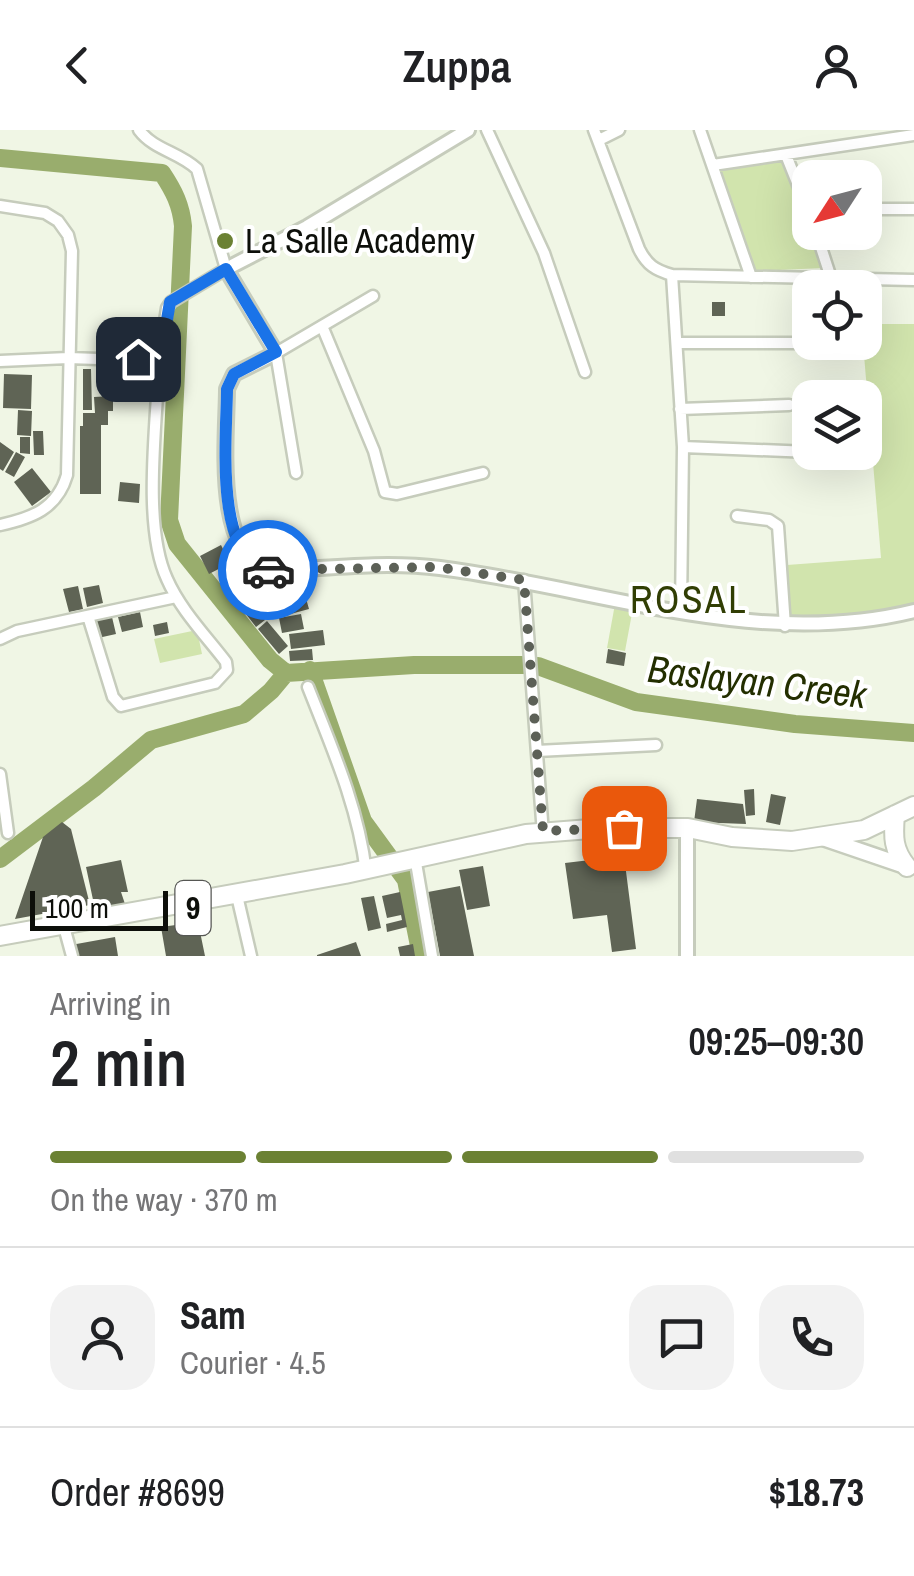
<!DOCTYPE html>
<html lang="en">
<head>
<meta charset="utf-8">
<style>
  :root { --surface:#fff; --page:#f2f2f2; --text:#202124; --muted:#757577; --line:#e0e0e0; --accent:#6b8133 }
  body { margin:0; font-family:"Archivo Narrow",sans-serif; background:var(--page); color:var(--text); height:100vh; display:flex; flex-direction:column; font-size:38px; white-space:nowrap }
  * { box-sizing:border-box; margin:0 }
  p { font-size:32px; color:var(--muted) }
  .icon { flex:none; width:55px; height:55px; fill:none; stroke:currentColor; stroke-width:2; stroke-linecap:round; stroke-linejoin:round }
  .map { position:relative; height:826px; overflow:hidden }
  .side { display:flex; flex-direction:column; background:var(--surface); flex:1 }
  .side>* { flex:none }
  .needle { width:65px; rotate:234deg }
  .buttons { position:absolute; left:792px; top:30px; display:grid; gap:20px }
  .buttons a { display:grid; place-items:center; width:90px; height:90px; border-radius:20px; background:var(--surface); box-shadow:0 10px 40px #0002; font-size:50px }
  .scale { position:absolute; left:30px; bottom:25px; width:138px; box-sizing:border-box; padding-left:10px; border:5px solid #0d0f0a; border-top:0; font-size:28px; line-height:35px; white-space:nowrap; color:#0d0f0a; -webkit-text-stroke:8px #fff; paint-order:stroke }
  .pin { position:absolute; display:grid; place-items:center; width:85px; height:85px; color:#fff; margin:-42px; border-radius:20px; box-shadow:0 5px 15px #0006 }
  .courier { position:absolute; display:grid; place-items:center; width:100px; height:100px; margin:-50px; border:8px solid #1a73e8; border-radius:50%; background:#fff; color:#222; box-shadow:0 2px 12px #0007 }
  .overview em { font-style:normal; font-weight:600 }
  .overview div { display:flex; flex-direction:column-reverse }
  .overview { display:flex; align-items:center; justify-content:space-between; height:170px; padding:0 50px }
  h1 { font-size:65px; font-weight:600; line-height:75px }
  .bar { display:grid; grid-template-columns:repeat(4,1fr); gap:15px 10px; align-content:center; height:120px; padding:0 50px }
  .bar i { height:12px; border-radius:8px; background:var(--line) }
  .bar .active { background:var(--accent) }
  .bar p { grid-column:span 4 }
  .line { display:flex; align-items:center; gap:25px; padding:0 50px; border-top:2px solid var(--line) }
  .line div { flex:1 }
  .round { display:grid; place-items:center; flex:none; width:105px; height:105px; border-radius:30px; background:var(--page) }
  header { display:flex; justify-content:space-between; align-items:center; height:130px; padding:0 50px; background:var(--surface); font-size:45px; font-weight:600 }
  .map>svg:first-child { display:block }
  .green { fill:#d1e4ad }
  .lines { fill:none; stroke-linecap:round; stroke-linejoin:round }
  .river { stroke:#99ad6d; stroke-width:18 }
  .building { fill:#5f6455 }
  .minor-casing { stroke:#c6ccbc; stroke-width:15 }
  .tertiary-casing { stroke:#c6ccbc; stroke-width:18 }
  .secondary-casing { stroke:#c6ccbc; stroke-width:19 }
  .trunk-casing { stroke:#c6ccbc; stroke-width:22 }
  .minor { stroke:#fff; stroke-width:10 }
  .tertiary { stroke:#fff; stroke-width:12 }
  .secondary { stroke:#fff; stroke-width:14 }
  .trunk { stroke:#fff; stroke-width:18 }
  .done { stroke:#5c6057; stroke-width:10; stroke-dasharray:0 18 }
  .route { stroke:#1a73e8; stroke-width:12 }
  .poi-dot { fill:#6b8133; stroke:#fff; stroke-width:4 }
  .labels { text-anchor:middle; stroke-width:8; stroke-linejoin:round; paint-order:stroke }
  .shield { fill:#fff; stroke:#565754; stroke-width:2.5 }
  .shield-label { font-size:32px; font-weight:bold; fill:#0d0f0a }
  .poi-label { font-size:35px; fill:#0d0f0a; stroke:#fff; text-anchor:start }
  .neighbourhood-label { font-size:38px; letter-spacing:2.5px; fill:#313e04; stroke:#fff }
  .water-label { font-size:38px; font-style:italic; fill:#232e00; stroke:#fff }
</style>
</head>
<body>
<header><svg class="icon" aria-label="back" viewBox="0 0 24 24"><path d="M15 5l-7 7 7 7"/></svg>Zuppa<svg class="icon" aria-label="person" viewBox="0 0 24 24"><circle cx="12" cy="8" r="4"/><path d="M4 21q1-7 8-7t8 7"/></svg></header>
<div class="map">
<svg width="914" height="826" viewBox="0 0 914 826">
  <rect width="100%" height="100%" fill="#f0f6e5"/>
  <path class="green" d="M785,30L824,138L754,141L719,38Z
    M865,194H914V476L891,481L787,487V435L881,428L863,213Z
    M615,474L633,478L625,521L607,518Z
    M197,500L202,524L160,533L154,509Z"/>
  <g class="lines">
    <path class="river" d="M0,28L162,43C174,61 181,75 183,96L169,390L177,414L270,530L286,543L414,535H526
      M538,536L636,572L795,594L914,603
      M310,540L363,691L406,750L421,826
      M0,729L94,658L151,610L244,584L271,561L286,543"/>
  </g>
  <path class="building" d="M712,172H725V186H712Z
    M83,239H91L92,280H83Z
    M4,244L32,245L31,279L3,278Z
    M113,266V281H108V295H101V364H80V296H83V283H95L94,267Z
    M18,280L32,281L31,306L17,305Z
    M33,301H43L44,325H34Z
    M20,307H30V324L20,323Z
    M0,312L14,322L3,341L0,339Z
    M16,322L25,327L14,347L5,342Z
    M32,338L51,362L32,376L14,352Z
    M120,352L140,354L139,373L118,371Z
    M221,415L230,433L209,444L200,426Z
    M268,452L269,468L250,469L249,453Z
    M99,455L103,473L87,477L83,458Z
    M238,455L265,490L256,497L229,462Z
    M78,456L83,479L69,482L63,459Z
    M305,465L309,479L283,486L279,473Z
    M140,482L143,497L122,502L118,487Z
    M301,484L304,499L282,503L279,488Z
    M112,487L116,504L98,508L95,491Z
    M267,491L288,516L279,524L258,499Z
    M167,492L169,503L155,506L153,495Z
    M323,500L325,515L291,519L289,504Z
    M312,519L313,530L290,531L289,521Z
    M608,519L626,523L624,536L606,533Z
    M754,659L755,685L746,686L744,660Z
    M771,664L786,667L780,695L766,692Z
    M697,669L743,674L746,694L694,692Z
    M62,692L71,699L90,775L15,789L43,707Z
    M624,726L636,819L612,822L607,785L573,789L565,733Z
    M121,730L128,762H121L125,774L95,779L86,737Z
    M483,736L490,776L467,780L459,740Z
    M460,756L474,826H440L428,762Z
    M400,762L407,797L387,802L386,794L402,790L401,785L387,788L382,766Z
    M374,766L381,798L368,801L361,768Z
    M198,792L205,826H166L161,797Z
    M115,807L118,826H74L71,815Z
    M356,812L361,826H317V825Z
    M413,814L415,826H400L398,817Z"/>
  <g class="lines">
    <defs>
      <path id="minor" d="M487,0L544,123L585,242
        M594,0L639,119C647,135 655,140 672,145L914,150
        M700,0L751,147
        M599,10L619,0
        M786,25L810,85
        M713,35L914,5
        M0,76L45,83L58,91L68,105L72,121L67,345C57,379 32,388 0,395
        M865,79H914
        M816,102L831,148
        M672,145L683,317L681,480
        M322,196L374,321L385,362L397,364L483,343
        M677,213H805
        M0,231L68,228L159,231L167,178L171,172L226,139L197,39C179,22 154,20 139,0
        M680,279L789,275
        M683,317L810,322
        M296,343L276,223L373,166
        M737,386L769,390L778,396L785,496
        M524,450L543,704
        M88,486L113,567L121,576L215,553L227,540L226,532C206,506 180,479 167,449C142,395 157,291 159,231
        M0,509L17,501L176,467
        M308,557C332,618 358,676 366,742
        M537,621L656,615
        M0,644L8,703
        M415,727L432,826
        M238,770L251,826
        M63,793L72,826"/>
      <path id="tertiary" d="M468,0L307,97L226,139L276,223L234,244L227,259C227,305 212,430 273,441C327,438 386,431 440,438C598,458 756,520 914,481
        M687,826V707"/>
      <path id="secondary" d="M823,708L908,737"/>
      <path id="trunk" d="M895,685C893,707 893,720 907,737
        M0,806L345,744L526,704L603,698H688L732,707L792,711L864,700L914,676"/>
    </defs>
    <use href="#minor" class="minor-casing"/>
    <use href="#tertiary" class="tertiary-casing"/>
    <use href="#secondary" class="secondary-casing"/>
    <use href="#trunk" class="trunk-casing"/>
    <use href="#minor" class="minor"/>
    <use href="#tertiary" class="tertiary"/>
    <use href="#secondary" class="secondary"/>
    <use href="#trunk" class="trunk"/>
  </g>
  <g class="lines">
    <path class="done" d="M268,440L436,437L524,450L543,701L624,698"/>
    <path class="route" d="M138,229L160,231L170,172L226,139L276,222L234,244L227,259C227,302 213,428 268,440"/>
  </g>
  <circle class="poi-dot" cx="225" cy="111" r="10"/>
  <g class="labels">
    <rect class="shield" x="175.5" y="751" width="35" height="54" rx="8"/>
    <g class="shield-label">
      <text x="193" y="789">9</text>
    </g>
    <g class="poi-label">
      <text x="245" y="123">La Salle Academy</text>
    </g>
    <g class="neighbourhood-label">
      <text x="689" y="483">ROSAL</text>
    </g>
    <g class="water-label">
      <text transform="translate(757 552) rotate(7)" y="13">Baslayan Creek</text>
    </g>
  </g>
</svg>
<div class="buttons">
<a><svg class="needle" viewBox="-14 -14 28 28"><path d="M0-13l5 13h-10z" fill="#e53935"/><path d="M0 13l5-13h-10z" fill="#757577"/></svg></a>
<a><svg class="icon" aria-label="locate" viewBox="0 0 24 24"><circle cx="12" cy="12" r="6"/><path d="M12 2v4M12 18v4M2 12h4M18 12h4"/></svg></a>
<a><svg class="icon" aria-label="layers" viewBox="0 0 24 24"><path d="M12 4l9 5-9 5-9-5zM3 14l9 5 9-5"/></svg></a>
</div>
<div class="scale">100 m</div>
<div class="pin" style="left:624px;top:698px;background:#ea580c"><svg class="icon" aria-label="bag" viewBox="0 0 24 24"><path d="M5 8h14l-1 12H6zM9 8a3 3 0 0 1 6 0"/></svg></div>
<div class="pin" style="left:138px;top:229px;background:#1f2937"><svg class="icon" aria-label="home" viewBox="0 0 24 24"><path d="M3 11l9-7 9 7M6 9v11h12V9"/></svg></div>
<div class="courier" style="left:268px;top:440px"><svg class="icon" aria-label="car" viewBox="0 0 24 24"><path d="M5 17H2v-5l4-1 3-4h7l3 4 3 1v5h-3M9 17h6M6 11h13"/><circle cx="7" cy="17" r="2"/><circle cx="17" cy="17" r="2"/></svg></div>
</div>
<section class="side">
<div class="overview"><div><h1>2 min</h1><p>Arriving in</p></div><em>09:25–09:30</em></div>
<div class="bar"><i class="active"></i><i class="active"></i><i class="active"></i><i></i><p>On the way · 370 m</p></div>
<div class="line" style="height:180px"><a class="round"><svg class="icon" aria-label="person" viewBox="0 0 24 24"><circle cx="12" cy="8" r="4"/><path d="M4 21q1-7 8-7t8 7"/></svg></a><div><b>Sam</b><p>Courier · 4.5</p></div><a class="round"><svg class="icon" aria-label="chat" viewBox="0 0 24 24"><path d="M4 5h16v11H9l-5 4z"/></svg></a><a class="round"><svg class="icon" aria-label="phone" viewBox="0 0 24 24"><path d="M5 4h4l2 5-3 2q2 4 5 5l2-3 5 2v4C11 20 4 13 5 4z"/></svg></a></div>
<div class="line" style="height:130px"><div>Order #8699</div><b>$18.73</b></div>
</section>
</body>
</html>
